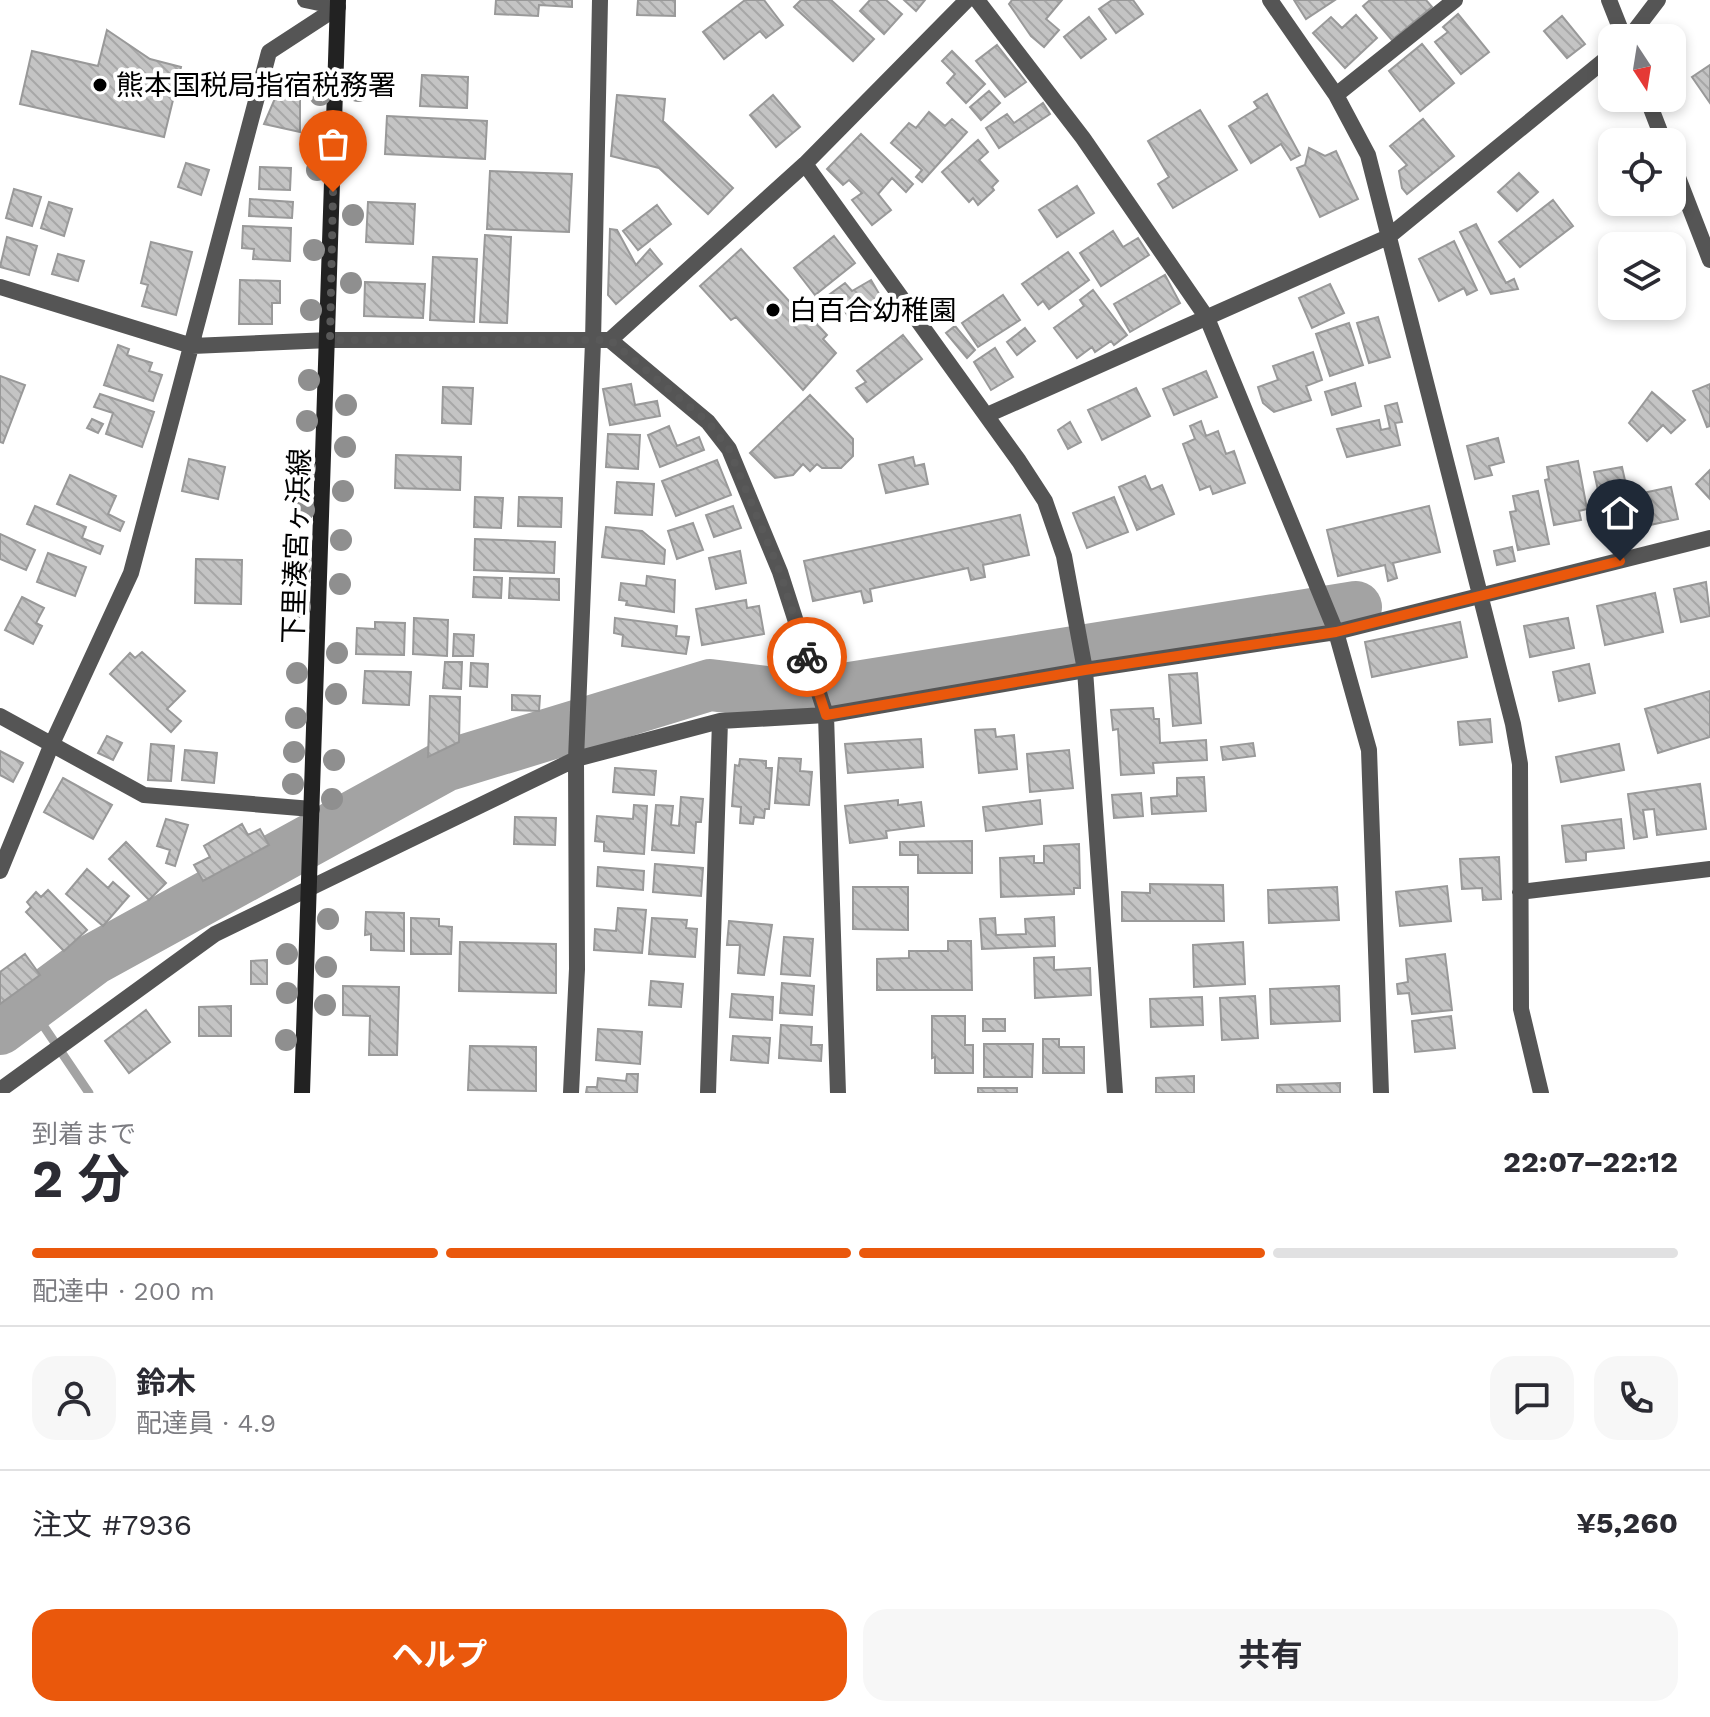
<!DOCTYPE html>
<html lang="ja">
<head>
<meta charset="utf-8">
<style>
  :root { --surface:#fff; --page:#f7f7f7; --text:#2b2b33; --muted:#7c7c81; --line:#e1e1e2; --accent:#ea580c }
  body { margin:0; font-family:"Work Sans","Noto Sans JP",sans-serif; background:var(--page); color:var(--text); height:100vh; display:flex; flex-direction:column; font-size:30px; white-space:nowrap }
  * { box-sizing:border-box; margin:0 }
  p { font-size:26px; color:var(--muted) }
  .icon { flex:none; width:44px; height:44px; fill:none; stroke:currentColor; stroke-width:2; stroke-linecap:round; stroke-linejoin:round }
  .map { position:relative; height:1093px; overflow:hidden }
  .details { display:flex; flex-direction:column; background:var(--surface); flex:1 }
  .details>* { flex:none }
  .needle { width:52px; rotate:168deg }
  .fabs { position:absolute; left:1598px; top:24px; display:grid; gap:16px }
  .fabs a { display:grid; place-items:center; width:88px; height:88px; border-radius:16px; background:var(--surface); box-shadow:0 4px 12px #0003; font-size:40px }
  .pin { position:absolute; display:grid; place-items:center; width:68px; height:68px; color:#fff; margin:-82px -34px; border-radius:50% 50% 50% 0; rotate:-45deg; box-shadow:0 0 8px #0007 }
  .pin .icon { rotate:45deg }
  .courier { position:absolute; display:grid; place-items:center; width:80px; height:80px; margin:-40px; border:6px solid #ea580c; border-radius:50%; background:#fff; color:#222; box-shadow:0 2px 10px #0007 }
  .head em { font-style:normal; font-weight:700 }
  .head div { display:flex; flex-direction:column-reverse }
  .head { display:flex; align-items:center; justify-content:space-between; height:136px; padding:0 32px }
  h1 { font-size:52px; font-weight:700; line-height:60px }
  .bar { display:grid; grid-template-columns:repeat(4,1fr); gap:12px 8px; align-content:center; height:96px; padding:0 32px }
  .bar i { height:10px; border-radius:6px; background:var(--line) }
  .bar .active { background:var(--accent) }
  .bar p { grid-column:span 4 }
  .line { display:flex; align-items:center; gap:20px; padding:0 32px; border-top:2px solid var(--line) }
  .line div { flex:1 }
  .round { display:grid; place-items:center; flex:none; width:84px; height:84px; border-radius:24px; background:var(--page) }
  .action { display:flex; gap:16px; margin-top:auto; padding:16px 32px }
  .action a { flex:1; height:92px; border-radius:24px; background:var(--accent); color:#fff; font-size:32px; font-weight:700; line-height:92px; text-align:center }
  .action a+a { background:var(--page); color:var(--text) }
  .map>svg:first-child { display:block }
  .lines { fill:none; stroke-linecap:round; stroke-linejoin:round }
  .stream { stroke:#a3a3a3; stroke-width:9 }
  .river { stroke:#a3a3a3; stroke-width:52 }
  .building { fill:url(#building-back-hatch); stroke:#999; stroke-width:2 }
  .minor { stroke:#555; stroke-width:16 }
  .tertiary { stroke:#555; stroke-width:16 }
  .secondary { stroke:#222; stroke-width:16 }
  .tree { fill:#8f8f8f }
  .done { stroke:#595959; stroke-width:8; stroke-dasharray:0 14.4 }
  .route { stroke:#ea580c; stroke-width:10 }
  .poi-dot { fill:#000; stroke:#fff; stroke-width:3 }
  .labels { text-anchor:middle; stroke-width:8; stroke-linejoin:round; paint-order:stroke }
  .poi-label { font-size:28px; fill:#000; stroke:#fff; text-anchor:start }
  .street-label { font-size:28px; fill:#000; stroke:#fff }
</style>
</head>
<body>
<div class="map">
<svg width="1710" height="1093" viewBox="0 0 1710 1093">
  <defs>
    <pattern id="building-back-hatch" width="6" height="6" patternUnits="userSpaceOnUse" patternTransform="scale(2)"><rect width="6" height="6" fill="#c4c4c4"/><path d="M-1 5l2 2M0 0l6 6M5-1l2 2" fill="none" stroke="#a7a7a7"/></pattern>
  </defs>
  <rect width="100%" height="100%" fill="#fff"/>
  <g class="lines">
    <path class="stream" d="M30,1006L89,1093"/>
    <path class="river" d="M0,1029L94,959L445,766L710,685L800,696L1356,607"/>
  </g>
  <path class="building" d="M496,0H572V7L539,5L538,16L495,14Z
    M638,0H675V16L637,15Z
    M745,0H764L783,25L766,38L760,31L724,59L703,32Z
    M801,0H831L874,39L853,61L794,7Z
    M870,0H886L902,14L884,34L860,11Z
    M904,0H925L916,11Z
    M1012,0H1062L1046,19L1059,30L1044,47L1031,36L1009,4Z
    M1112,0H1133L1143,14L1116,33L1099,9Z
    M1294,0H1335L1306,19Z
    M1370,0H1426L1432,7L1392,40L1363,6Z
    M1458,14L1489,52L1461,74L1435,42L1448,32L1443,27Z
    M1356,15L1377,38L1345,68L1313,33L1331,17L1342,28Z
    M1562,16L1585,44L1567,58L1544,31Z
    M1089,17L1106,39L1081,58L1064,37Z
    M107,30L150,59L181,67L164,137L20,104L32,51L98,66Z
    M1422,44L1454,83L1420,111L1389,71Z
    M997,45L1026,82L1005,97L976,61Z
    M952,51L985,84L966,103L947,83L955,74L942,61Z
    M1710,65V103L1692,77Z
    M422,75L468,77L467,108L420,106Z
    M282,82H300V132L264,124Z
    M989,91L1000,103L981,120L970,107Z
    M1267,94L1300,155L1291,160L1281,144L1251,163L1229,126L1258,108L1254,102Z
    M617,95L665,99L663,121L733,188L708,214L659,168L611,156Z
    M773,95L800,127L776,147L750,115Z
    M1043,103L1050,114L999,148L986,128L1007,114L1014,123Z
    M1200,110L1237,170L1173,208L1158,184L1169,177L1148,141Z
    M929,112L945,126L952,119L967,132L922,182L916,177L922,170L891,143L909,123L916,128Z
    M387,116L487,121L485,159L385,154Z
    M1423,119L1454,156L1407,194L1402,188L1399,171L1407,165L1390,146Z
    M861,134L913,184L906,192L892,178L878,194L891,210L872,225L852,200L862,193L849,180L843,185L827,169Z
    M978,140L988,152L979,160L998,181L992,187L994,190L978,205L973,198L969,202L942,172Z
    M1309,148L1325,156L1336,151L1358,199L1320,217L1297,168L1305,165Z
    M186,163L209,170L201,195L178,187Z
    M260,167L291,168L290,190L259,189Z
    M490,171L572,174L569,232L487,229Z
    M1519,173L1538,192L1517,211L1498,192Z
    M1077,186L1094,213L1057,237L1039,210Z
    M14,189L41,197L32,226L6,218Z
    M250,199L293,202L292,218L249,216Z
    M1553,200L1573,226L1520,267L1499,242Z
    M49,202L72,209L64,236L41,228Z
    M368,202L415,204L413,244L366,242Z
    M657,205L671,224L638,250L623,231Z
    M1476,224L1506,283L1514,279L1518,289L1491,294L1460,232Z
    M243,226L291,228L290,261L253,259L254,249L242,248Z
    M610,229L617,230L636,265L650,249L662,264L616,304L608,295Z
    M1113,231L1123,247L1138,238L1149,255L1101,286L1080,253Z
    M485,235L511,237L507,323L480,322Z
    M834,236L855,263L815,295L794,268Z
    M7,237L37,246L29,275L0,267Z
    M1454,241L1477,290L1467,295L1464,288L1439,301L1419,259Z
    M151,242L192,252L176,315L142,306L148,285L141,283Z
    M741,249L811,325L815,322L827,335L823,339L836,353L803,390L736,317L731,320L700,286Z
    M1068,252L1089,280L1049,309L1043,301L1038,305L1022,284Z
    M58,254L84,261L78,281L52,274Z
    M433,257L477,259L474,322L430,320Z
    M1165,275L1180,303L1130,332L1114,304Z
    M240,280L280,281V303H272V324H239Z
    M871,280L885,304L852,323L843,308L834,307L826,297L845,283L852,291Z
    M365,282L425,284L423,318L364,316Z
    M1330,284L1344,313L1312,328L1299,298Z
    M1093,290L1127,335L1114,345L1111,341L1095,352L1092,347L1077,358L1054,328L1084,306L1080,300Z
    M1003,295L1020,320L978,347L962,323Z
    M1378,317L1390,357L1369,363L1357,323Z
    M1349,323L1363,365L1330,376L1316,334Z
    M955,326L975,350L967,358L946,333Z
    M1025,328L1035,341L1017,355L1007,342Z
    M903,335L922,359L867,402L856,388L866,382L857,371Z
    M118,345L129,349L127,355L152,363L149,371L162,375L153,401L104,385Z
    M995,348L1013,377L991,390L974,362Z
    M1313,352L1322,380L1306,386L1311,400L1274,412L1263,403L1258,387L1278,380L1273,366Z
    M1206,371L1217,397L1174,415L1163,389Z
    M0,376L25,385L3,443L0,442Z
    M1355,383L1361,406L1332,415L1325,392Z
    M631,384L635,405L657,401L660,416L610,425L603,389Z
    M1710,384V426L1707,427L1693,391Z
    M443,387L473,388L471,424L442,423Z
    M1136,388L1150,416L1102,440L1088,410Z
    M1652,392L1685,420L1671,433L1663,425L1647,441L1629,423Z
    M100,394L154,412L142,447L106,434L113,413L94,407Z
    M810,395L853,439V456L841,468H822L817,464L810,471L803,464L793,475L775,478L750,453Z
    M1397,403L1402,422L1395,423L1400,445L1347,457L1337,429L1379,420L1381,430L1390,428L1385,406Z
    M92,419L103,424L98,433L87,428Z
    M1201,421L1206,436L1218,431L1226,454L1234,451L1245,483L1213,494L1210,486L1200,490L1183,444L1195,439L1190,426Z
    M1070,422L1081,442L1068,449L1058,430Z
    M669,426L677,446L699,437L704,450L660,467L648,435Z
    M608,434L640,435L638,469L606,467Z
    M1498,438L1504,462L1489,466L1492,475L1475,479L1467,446Z
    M396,455L461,457L460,490L395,488Z
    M913,457L915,466L924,464L928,484L886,493L879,465Z
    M189,459L225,467L218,499L182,491Z
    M717,460L731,495L676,516L662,481Z
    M1578,461L1587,509L1579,511L1581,520L1554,525L1545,480L1549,479L1547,467Z
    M1622,467L1634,521L1606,527L1594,472Z
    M1710,470V499L1696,484Z
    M70,475L116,496L108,514L124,522L120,531L57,504Z
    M1145,476L1151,490L1162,485L1174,514L1137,530L1119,487Z
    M617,482L654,484L652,515L615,513Z
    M1671,487L1678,519L1650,525L1643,493Z
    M1538,491L1549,544L1518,550L1510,512L1516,511L1513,496Z
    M475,497L503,498L501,528L474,527Z
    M519,497L562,498L561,527L518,526Z
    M1114,497L1128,532L1087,548L1073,513Z
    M35,506L86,527L82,538L103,546L100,554L27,524Z
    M733,506L741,528L714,537L706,515Z
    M1429,506L1440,552L1393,563L1397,578L1388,581L1385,565L1338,576L1327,530Z
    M1020,515L1029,555L983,565L985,577L971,580L968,568L870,589L872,601L864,603L861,591L813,601L804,561Z
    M693,523L703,550L677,559L668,531Z
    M606,527L642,531L665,550L664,564L602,557Z
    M0,534L35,550L26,570L0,559Z
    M475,539L555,542L554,573L474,570Z
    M1512,547L1515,561L1497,565L1494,551Z
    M740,551L746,583L716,589L709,558Z
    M48,553L86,567L75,596L37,582Z
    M196,559L242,560L241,604L195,603Z
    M647,576L675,580L674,612L626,605L627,601L619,600L621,583L646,586Z
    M474,577L502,578L501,598L473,597Z
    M510,578L559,579V600L509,598Z
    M1706,582L1710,616L1681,622L1674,589Z
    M1655,593L1663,632L1605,645L1597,606Z
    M22,597L44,608L36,623L42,626L33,644L5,630Z
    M746,600L747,608L759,606L764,634L702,645L696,609Z
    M414,618L448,620L447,656L413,654Z
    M615,618L677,626L676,636L689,637L686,654L622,646L623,635L614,633Z
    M1568,618L1574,648L1530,657L1524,626Z
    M375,622L405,623L404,655L356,654L357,628L375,629Z
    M1460,622L1467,657L1372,677L1365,642Z
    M454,634L474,635L473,656H453Z
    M142,652L185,691L167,709L181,721L171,732L110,674L130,653L135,658Z
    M445,662H462L461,689L443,688Z
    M471,663L488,664L487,687L470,686Z
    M1589,664L1595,693L1559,701L1553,672Z
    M365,671L411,672L409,705L363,703Z
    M1197,673L1201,723L1173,726L1169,675Z
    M1710,691V737L1658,753L1645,709Z
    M512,695L540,696L539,711L512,710Z
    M430,696L460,697L459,742L428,757Z
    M1153,708L1154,719H1159L1160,743L1206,740L1207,760L1153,763L1154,773L1121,775L1118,729L1113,730L1111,710Z
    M1490,719L1492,742L1460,745L1458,722Z
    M995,729L996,737L1014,735L1017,769L979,773L975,730Z
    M107,736L122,743L113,760L98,753Z
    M921,739L923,767L848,773L845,744Z
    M1253,743L1255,756L1223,760L1221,747Z
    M151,744L174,746L171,781L148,780Z
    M1619,744L1624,770L1561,782L1556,757Z
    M185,750L217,753L214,783L182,780Z
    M1069,750L1073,788L1030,792L1027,754Z
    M0,751L23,763L13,782L0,775Z
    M779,758L801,759L800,771L812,772L809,805L775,803Z
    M740,759L766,761V768H772L769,809H765L764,818L754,817L753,824L740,823L741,807L732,806L735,765L739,766Z
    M615,768L656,771L654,795L613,792Z
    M1204,777L1206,811L1152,814L1151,798L1177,796V778Z
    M63,778L112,805L93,839L44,812Z
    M1700,784L1706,829L1657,835L1654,809L1643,810L1647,837L1634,839L1628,794Z
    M1141,793L1143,816L1114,818L1112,795Z
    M681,797L703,799L701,822H696L694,853L652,850L656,805L673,806L671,825L679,826Z
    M898,800V805L921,802L924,826L886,831L887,838L850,843L845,806Z
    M1040,800L1042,824L986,831L983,807Z
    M634,805L647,806L644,854L604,851V842L595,841L597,816L633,819Z
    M515,817L556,818L555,845L514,844Z
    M166,819L188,825L175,866L166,863L170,850L157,846Z
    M1621,819L1624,848L1586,852V860L1566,862L1562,826Z
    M242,824L248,835L260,829L269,845L203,881L194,865L210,857L204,846Z
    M972,841V873H918V855H900V842Z
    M126,842L166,883L149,900L109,859Z
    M1079,844L1080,888H1074V894L1001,897L1000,858L1034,856V863H1044V846Z
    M1499,857L1501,899L1483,900L1482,888L1462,889L1460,859Z
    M655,864L703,868L701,896L653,892Z
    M598,867L644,871L643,890L597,886Z
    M87,869L108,888L113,882L129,896L103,926L66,894Z
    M1150,884L1223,885L1224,921H1122V892L1150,893Z
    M1447,886L1451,921L1400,926L1396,892Z
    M853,887H908V930L853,929Z
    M1337,887L1339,920L1269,923L1268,890Z
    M48,890L87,930L64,951L26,912L31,907L27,902L36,892L41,897Z
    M618,908L646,910L642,953L594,950L595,929L616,931Z
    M366,912L404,913V951L371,950V934L365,935Z
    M1054,917L1055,946L982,949L980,919L995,918L996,935L1026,934L1025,919Z
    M411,918L439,919V926L452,927L451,954H411Z
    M652,918L687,920L686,928L697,929L695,957L649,954Z
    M729,921L772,925L764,975L738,973L740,945H727Z
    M784,937L813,939L810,976L781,974Z
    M948,941H971L972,990H877V959L909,958V951H948Z
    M460,942L556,944V993L459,991Z
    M1243,942L1245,984L1194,987L1193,945Z
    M25,954L40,975L0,1004V972Z
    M1445,954L1452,1010L1412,1014L1409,993L1398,994L1397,984L1408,982L1406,959Z
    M1054,957V970L1090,968L1091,995L1035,998L1034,958Z
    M267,960V984H251V961Z
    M651,981L683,984L681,1007L649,1005Z
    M782,983L814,986L812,1015L780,1013Z
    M343,986L399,987L397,1055H369L370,1016L343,1015Z
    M1339,986L1340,1021L1271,1024L1270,989Z
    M732,994L773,997L772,1020L730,1017Z
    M1255,996L1258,1038L1222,1040L1220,998Z
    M1202,997L1203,1025L1151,1027L1150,999Z
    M231,1006V1036H199V1007Z
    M146,1010L170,1042L129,1073L105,1041Z
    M932,1016H965V1045H973V1073H935V1057L932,1058Z
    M1451,1016L1455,1048L1415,1052L1412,1021Z
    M983,1019H1005V1031H983Z
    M781,1025L812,1027L811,1045H822L821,1061L779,1058Z
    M598,1029L642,1032L640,1064L596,1060Z
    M733,1036L770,1038L768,1063L731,1060Z
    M1043,1039H1059V1047H1084V1073H1043Z
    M984,1044H1033L1032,1077H984Z
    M470,1046L536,1047V1091L468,1090Z
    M627,1074H638L637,1093H586L587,1087H597L598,1078L626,1081Z
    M1194,1076V1093H1156V1078Z
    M1340,1083V1093H1277V1085Z
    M978,1088H1017V1093H978Z"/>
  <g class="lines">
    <path class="minor" d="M305,0L338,7
      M977,0L1083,138L1207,318L1336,632L1369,750L1381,1093
      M1270,0L1336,95L1368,155L1513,724L1520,764L1521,1009L1541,1093
      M1629,38L1658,0
      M1336,95L1455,0
      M805,164L1019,461L1045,501L1064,556L1085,670L1115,1093
      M0,287L192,346L330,340H610L805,164L967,0
      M610,340L708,422L729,449L780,572L826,715L838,1093
      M987,415L1388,237L1612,54
      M0,716L144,795L312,809
      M0,871L51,746L131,573L269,52L338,7
      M1520,892L1710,869
      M0,1090L215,934L576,759L720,721L826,715L1085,670L1336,632L1710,538
      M571,1093L577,969L576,759L593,342L600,0
      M708,1093L720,721"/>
    <path class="tertiary" d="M1609,0L1624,38
      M1647,98L1664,142
      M1672,162L1710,260"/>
    <path class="secondary" d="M302,1093L338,0"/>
  </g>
  <g class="tree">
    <circle cx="358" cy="91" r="11"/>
    <circle cx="320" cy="95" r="11"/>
    <circle cx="317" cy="170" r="11"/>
    <circle cx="353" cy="215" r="11"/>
    <circle cx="314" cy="250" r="11"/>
    <circle cx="351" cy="283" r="11"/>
    <circle cx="311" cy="310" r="11"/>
    <circle cx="309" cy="380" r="11"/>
    <circle cx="346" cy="405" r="11"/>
    <circle cx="307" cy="421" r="11"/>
    <circle cx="345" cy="447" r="11"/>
    <circle cx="305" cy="468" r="11"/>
    <circle cx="343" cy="491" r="11"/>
    <circle cx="304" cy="510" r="11"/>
    <circle cx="341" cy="540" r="11"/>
    <circle cx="301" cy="566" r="11"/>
    <circle cx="340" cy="584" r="11"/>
    <circle cx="300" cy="607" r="11"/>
    <circle cx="337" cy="653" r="11"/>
    <circle cx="297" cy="673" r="11"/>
    <circle cx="336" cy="694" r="11"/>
    <circle cx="296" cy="718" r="11"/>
    <circle cx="294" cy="752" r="11"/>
    <circle cx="334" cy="760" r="11"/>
    <circle cx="293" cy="784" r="11"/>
    <circle cx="332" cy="799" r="11"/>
    <circle cx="328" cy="919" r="11"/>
    <circle cx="287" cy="954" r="11"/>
    <circle cx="326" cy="967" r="11"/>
    <circle cx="287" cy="993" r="11"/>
    <circle cx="325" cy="1005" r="11"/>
    <circle cx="286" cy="1040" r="11"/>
  </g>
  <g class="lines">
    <path class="done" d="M333,192L330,340H610L708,422L729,449L780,572L807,657"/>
    <path class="route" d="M807,657L826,715L1085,670L1336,632L1620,561"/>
  </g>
  <g class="poi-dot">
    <circle cx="100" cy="85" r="8"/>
    <circle cx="773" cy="310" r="8"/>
  </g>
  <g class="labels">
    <g class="poi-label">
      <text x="116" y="95">熊本国税局指宿税務署</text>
      <text x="789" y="320">白百合幼稚園</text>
    </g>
    <g class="street-label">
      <text transform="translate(296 546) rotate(-88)" y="10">下里湊宮ヶ浜線</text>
    </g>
  </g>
</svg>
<div class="fabs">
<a><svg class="needle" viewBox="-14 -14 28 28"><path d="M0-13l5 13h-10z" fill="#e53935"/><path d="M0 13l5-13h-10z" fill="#7c7c81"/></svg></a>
<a><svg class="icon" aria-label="locate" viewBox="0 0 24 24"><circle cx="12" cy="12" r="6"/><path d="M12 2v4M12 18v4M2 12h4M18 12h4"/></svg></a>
<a><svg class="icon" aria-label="layers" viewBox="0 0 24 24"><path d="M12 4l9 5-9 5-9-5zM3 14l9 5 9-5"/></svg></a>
</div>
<div class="pin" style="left:333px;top:192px;background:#ea580c"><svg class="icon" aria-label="bag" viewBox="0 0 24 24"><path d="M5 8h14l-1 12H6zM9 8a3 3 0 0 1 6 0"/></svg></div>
<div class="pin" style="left:1620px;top:561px;background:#1f2937"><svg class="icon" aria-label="home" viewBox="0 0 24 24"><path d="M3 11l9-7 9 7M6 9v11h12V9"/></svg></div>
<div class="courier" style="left:807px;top:657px"><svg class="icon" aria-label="bike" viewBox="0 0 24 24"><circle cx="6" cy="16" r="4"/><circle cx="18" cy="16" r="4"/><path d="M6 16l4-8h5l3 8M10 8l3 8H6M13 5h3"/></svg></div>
</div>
<section class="details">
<div class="head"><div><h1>2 分</h1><p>到着まで</p></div><em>22:07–22:12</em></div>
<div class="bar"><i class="active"></i><i class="active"></i><i class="active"></i><i></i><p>配達中 · 200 m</p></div>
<div class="line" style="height:144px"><a class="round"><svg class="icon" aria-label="person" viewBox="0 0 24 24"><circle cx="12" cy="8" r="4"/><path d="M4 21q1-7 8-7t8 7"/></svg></a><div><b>鈴木</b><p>配達員 · 4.9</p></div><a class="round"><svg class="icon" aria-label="chat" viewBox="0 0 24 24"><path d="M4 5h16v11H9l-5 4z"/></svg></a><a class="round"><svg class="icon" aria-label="phone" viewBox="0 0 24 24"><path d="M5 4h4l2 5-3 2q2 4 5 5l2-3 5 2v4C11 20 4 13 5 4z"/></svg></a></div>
<div class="line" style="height:104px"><div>注文 #7936</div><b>¥5,260</b></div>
<div class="action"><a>ヘルプ</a><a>共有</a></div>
</section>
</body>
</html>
